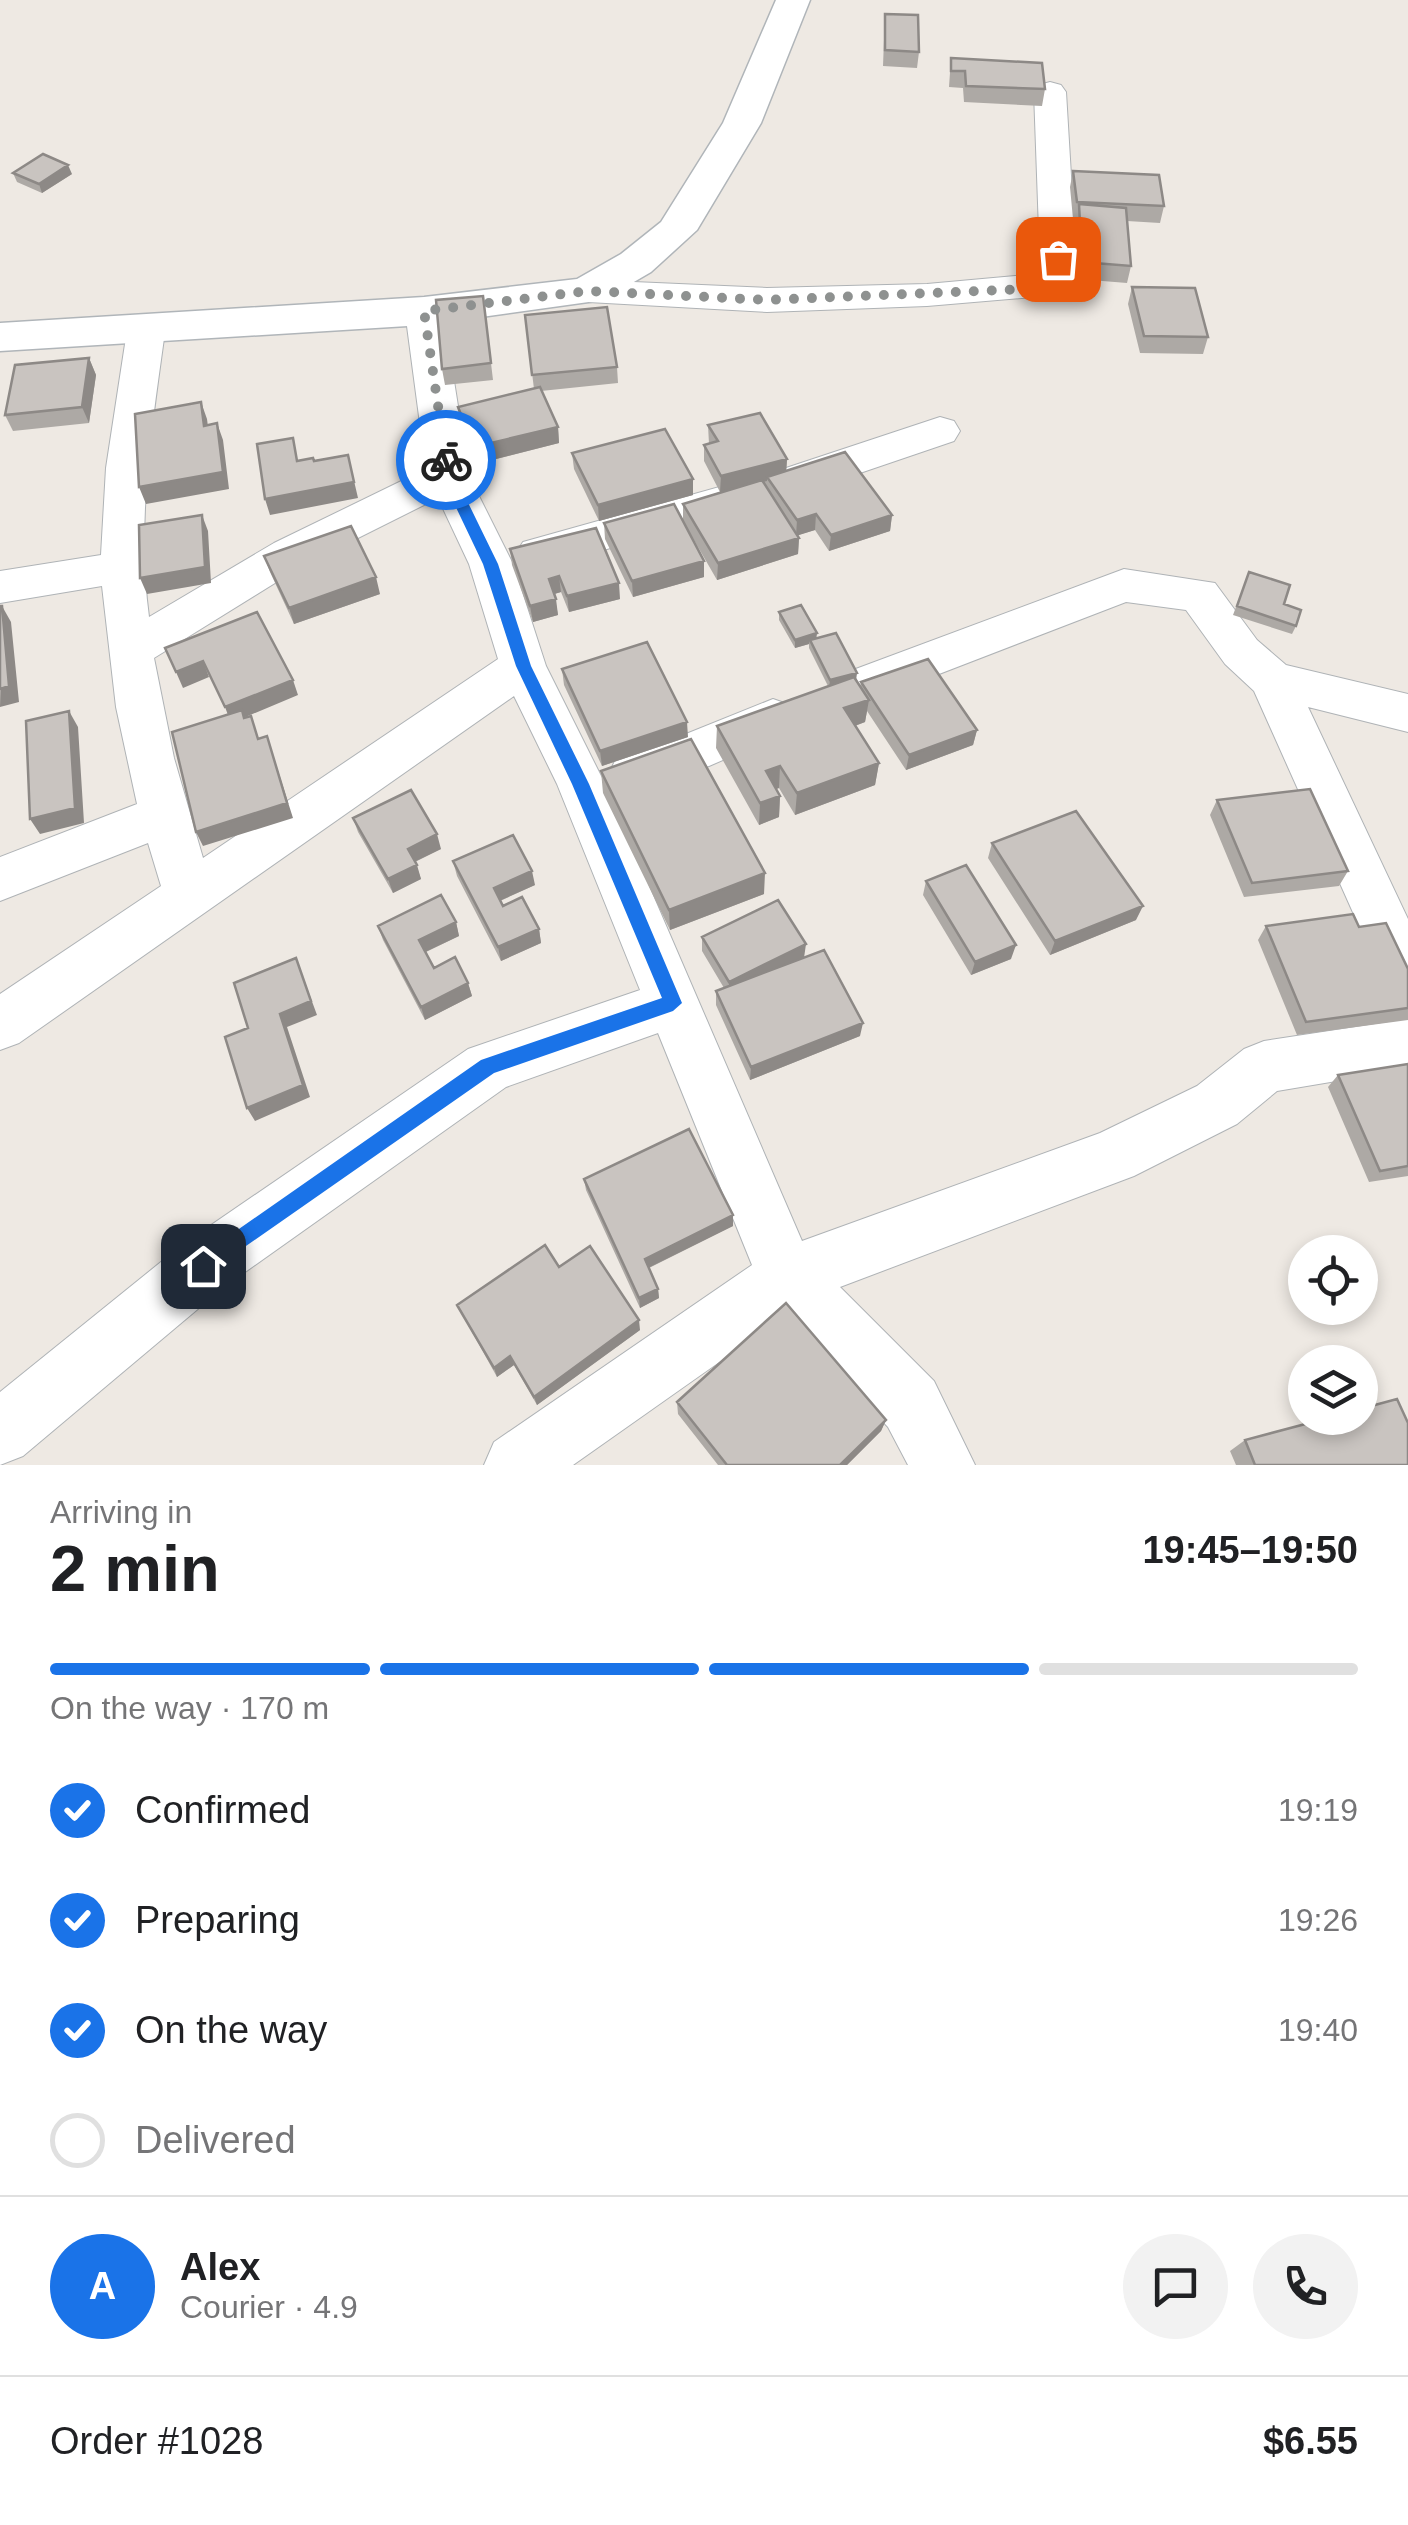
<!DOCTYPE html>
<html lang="en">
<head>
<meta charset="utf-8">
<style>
  :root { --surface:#fff; --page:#f2f2f2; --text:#202124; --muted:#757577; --line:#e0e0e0; --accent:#1a73e8 }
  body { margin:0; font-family:Arial,sans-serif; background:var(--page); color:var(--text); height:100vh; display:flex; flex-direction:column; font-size:38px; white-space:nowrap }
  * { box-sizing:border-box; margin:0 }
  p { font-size:32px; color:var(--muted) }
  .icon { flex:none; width:55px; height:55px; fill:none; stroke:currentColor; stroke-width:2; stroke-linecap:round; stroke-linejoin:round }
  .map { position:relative; height:1465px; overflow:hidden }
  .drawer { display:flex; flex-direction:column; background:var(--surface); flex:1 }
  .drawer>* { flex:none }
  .controls { position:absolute; left:1288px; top:1235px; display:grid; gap:20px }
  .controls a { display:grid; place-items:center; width:90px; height:90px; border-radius:50%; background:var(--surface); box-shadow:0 5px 15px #0003; font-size:50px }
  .pin { position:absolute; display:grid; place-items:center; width:85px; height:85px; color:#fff; margin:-42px; border-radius:20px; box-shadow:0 5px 15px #0006 }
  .courier { position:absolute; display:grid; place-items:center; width:100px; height:100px; margin:-50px; border:8px solid #1a73e8; border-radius:50%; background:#fff; color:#222; box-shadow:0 2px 12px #0007 }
  .overview em { font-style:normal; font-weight:600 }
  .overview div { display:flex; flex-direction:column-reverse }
  .overview { display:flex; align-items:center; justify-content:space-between; height:170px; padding:0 50px }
  h1 { font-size:65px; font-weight:600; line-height:75px }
  .bar { display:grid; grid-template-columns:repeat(4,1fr); gap:15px 10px; align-content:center; height:120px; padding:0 50px }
  .bar i { height:12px; border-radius:8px; background:var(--line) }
  .bar .selected { background:var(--accent) }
  .bar p { grid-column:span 4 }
  .line { display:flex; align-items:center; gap:25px; padding:0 50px; border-top:2px solid var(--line) }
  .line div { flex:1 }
  .round { display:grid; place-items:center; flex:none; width:105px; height:105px; border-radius:52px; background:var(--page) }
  ol { padding:0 50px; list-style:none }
  li { display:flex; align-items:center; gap:30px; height:110px }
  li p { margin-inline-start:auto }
  li .icon { padding:10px; border-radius:50%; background:var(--accent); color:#fff; stroke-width:4 }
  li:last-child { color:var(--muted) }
  li i { width:55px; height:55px; border:5px solid var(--line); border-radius:50% }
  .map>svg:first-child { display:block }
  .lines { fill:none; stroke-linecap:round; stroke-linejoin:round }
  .minor-casing { stroke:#afb3b6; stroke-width:2 }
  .secondary-casing { stroke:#b0b5b9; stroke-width:3 }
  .minor { fill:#fff; fill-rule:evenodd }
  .secondary { fill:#fff; fill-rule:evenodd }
  .wall { fill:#ada9a5 }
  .shaded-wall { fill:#8d8986 }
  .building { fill:#c9c4c0; stroke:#8d8986; stroke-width:2.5 }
  .route { fill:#1a73e8 }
  .done { stroke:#8e9190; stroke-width:10; stroke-dasharray:0 18 }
</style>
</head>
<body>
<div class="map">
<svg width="1408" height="1465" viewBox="0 0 1408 1465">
  <rect width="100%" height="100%" fill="#eee9e3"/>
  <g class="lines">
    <defs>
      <path id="minor" d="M1050,82L1061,85L1066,92L1076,259L1074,277L1069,285L1045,296L927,306L767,312L588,302L575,299L570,291L575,283L588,280L767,288L927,284L1036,274L1040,259L1034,92L1039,85Z
        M424,299L437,303L443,311L469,476L513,564L546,666L605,784L802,1241L1100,1133L1197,1086L1244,1049L1264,1041L1408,1019V1069L1277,1091L1237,1124L1134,1176L840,1287L934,1381L975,1465H908L888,1427L783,1317L573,1465H484L494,1442L752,1265L658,1033L506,1087L224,1287L23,1456L0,1465V1392L182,1245L468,1049L640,990L557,784L514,696L19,1043L0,1050V994L161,886L148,843L0,901V857L137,804L116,707L102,586L0,603V571L101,555L106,468L127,331L133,323L146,319L159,323L165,331C152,426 136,521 149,617L274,543L426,469L405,311L411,303ZM438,498L469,564L498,659L203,858L174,758L154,658L304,565Z
        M940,417L954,421L960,431L954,441L807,491L538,569L523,564L516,553L523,542L780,470Z
        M1124,569L1215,583L1257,640L1286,665L1408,694V732L1308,707L1408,919V1000L1389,993L1254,691L1225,664L1186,610L1126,602L869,701L853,696L846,683L853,670Z
        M773,699L790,705L797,718L790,731L709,766L635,789L618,783L611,769L618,755L681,736Z"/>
      <path id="secondary" d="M776,0H810L761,123L697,230L651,272L603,300L424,325L0,351V323L424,297L577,279L621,254L661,222L723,123Z"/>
    </defs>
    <use href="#minor" class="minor-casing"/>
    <use href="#secondary" class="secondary-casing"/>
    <use href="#minor" class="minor"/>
    <use href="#secondary" class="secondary"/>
  </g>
  <path class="wall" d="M885,14L919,52L917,68L883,66Z
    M951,58L1045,89L1042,106L964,102L963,88L949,87Z
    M1073,171L1164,206L1160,223L1127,221L1131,266L1127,283L1078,279L1075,219H1073L1070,187Z
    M13,173L72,174L42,193L17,182Z
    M1132,287L1208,337L1203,354L1140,353L1128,304Z
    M483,296L493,380L445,385L442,369Z
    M525,315L617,367L618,383L541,391L558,427L559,443L476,464L460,423L458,407L534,389Z
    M89,358L96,375L89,423L13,431L5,415Z
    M708,425L787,459L786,470L892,515L890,531L829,551L815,530L798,535L799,538L798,554L717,580L683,521V504L720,492L704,461V445L709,444Z
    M572,453L693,479V495L599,521L574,469Z
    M604,523L704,577L633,597L605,539Z
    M510,549L620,599L569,612L561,592L554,594L558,615L533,622L512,565Z
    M264,556L380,594L294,624L270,572Z
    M1249,572L1284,604L1296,626L1292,634L1233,615Z
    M779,612L816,638L856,679L860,687L861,682L977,730L973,745L906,770L867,711L865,722L855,726L879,763L875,785L795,815L779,788L776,789L780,796L779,817L759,825L716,748L717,726L828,686L809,648V644L795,648L779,620Z
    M562,669L688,737L602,766L564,685Z
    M601,771L764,894L670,930L603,793Z
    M1217,800L1348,871L1339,886L1244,897L1210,815Z
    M353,818L441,849L415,862L421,879L393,893L358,832Z
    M992,843L1136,920L1050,955L988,858Z
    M453,861L535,885L500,901L503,906L539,929L541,943L501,961L457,876Z
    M926,881L1011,959L971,975L923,895Z
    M456,922L459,936L426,952L434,968L468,983L472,996L425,1020L383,940L378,926Z
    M1266,926L1359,927L1408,969V1020L1297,1035L1258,940Z
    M702,937L805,957L860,1036L750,1080L716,1005V991L724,988L702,951Z
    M1408,1064V1176L1369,1182L1328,1087L1338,1075Z
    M584,1179L733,1215V1226L649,1268L658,1289L659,1298L640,1308L586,1190Z
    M559,1267L640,1330L537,1405L514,1365L497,1377L457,1305Z
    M677,1402L886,1420L881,1431L847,1465H718L678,1414Z
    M1245,1440L1408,1465H1236L1230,1451Z"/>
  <path class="shaded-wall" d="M68,165L72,174L42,193L39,184Z
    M89,358L96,375L89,423L82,407Z
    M201,402L207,419L210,442L204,426Z
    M217,423L223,440L229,489L146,504L139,487Z
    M558,427L559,443L476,464L474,447Z
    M348,455L358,498L270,515L265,499Z
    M787,459L786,476L767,477V481L720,492L721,476Z
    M693,479V495L599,521L598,505Z
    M816,514L815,530L796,536L797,520Z
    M202,515L208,531L211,583L147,594L140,578Z
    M892,515L890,531L829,551L831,535Z
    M799,538L798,554L717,580L718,563Z
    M704,561V577L633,597L632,581Z
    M559,576L561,592L551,595L549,579Z
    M376,577L380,594L294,624L289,608Z
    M619,583L620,599L569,612L567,596Z
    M556,599L558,615L533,622L530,606Z
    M2,606L11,622L19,702L0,707Z
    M817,633L816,642L810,640L809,644L795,648V640Z
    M203,661L209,677L183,688L176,672Z
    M857,673L856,681L829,688L830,680Z
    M293,680L298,695L231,723L225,707Z
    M869,700L865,722L841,731L844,708Z
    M69,711L78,727L84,823L40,834L30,819Z
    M687,722L688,737L602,766L600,751Z
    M977,730L973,745L906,770L909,755Z
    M267,736L293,818L203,846L196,832Z
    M879,763L875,785L795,815L797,793Z
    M780,766L779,788L765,793L766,771Z
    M780,796L779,817L759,825L760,803Z
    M437,834L441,849L412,863L408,849Z
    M417,865L421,879L393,893L388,879Z
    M532,871L535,885L497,902L494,888Z
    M765,873L764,894L670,930L669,910Z
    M1143,906L1136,920L1050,955L1055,941Z
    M456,922L459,936L423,953L419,940Z
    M539,929L541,943L501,961L498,947Z
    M806,944L804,958L729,995V982Z
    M1016,945L1011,959L971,975L975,962Z
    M296,958L317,1015L287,1027L310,1097L255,1121L247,1108L280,1014Z
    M468,983L472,996L425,1020L421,1007Z
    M863,1023L860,1036L750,1080L751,1067Z
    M733,1215V1226L646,1269L645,1259Z
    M658,1289L659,1298L640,1308L639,1298Z
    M639,1320L640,1330L537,1405L534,1397Z
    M510,1356L514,1365L497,1377L494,1368Z
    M886,1420L881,1431L847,1465H840Z"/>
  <path class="building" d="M885,14L918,15L919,52L885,50Z
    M951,58L1042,63L1045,89L966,86L965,71H951Z
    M43,154L68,165L39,184L13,173Z
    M1073,171L1159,175L1164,206L1077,202Z
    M1079,204L1126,208L1131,266L1082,262Z
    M1132,287L1195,288L1208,337L1144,336Z
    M483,296L491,363L442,369L436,300Z
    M607,307L617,367L532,375L525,315Z
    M89,358L82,407L5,415L15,365Z
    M540,387L558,427L474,447L458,407Z
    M201,402L204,426L217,423L223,472L139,487L135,414Z
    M760,413L787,459L721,476L704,445L718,441L708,425Z
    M665,429L693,479L598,505L572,453Z
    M293,438L297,461L313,458L314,461L348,455L354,482L265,499L257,444Z
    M845,452L892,515L831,535L816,514L797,520L767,477Z
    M762,480L799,538L718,563L683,504Z
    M674,504L704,561L632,581L604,523Z
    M202,515L205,567L140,578L139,525Z
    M351,526L376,577L289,608L264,556Z
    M596,528L619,583L567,596L559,576L549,579L556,599L530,606L510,549Z
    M1249,572L1290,585L1284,604L1301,610L1296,626L1237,606Z
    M801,605L817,633L795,640L779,612Z
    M0,606H2L9,686L0,689Z
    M257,612L293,680L225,707L203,661L176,672L165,648Z
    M836,633L857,673L830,680L810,640Z
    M647,642L687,722L600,751L562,669Z
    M928,659L977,730L909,755L861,682Z
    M854,677L869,700L844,708L879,763L797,793L780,766L766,771L780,796L760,803L717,726Z
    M242,710L244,718L251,716L258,739L267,736L287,803L196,832L172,732Z
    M69,711L75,808L30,819L26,721Z
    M691,739L765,873L669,910L601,771Z
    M1310,789L1348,871L1252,883L1217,800Z
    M411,790L437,834L408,849L417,865L388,879L353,818Z
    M1076,811L1143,906L1055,941L992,843Z
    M513,835L532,871L494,888L503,906L522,897L539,929L498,947L453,861Z
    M966,865L1016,945L975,962L926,881Z
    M441,895L456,922L419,940L434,968L455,957L468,983L421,1007L378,926Z
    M778,900L806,944L729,982L702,937Z
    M1353,914L1359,927L1386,923L1408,969V1008L1306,1022L1266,926Z
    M824,950L863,1023L751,1067L716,991Z
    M296,958L311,1001L280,1014L303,1085L247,1108L225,1037L248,1028L234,983Z
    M1408,1064V1166L1380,1171L1338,1075Z
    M689,1129L733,1215L645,1259L658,1289L639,1298L584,1179Z
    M545,1245L559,1267L590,1246L639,1320L534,1397L510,1356L494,1368L457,1305Z
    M786,1303L886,1420L840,1465H727L677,1402Z
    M1397,1399L1408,1423V1465H1255L1245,1440L1328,1418H1360V1409Z"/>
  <path class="route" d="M446,455L453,460L455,476L498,564L531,666L589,784L682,1003L673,1011L494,1073L203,1276L196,1273L193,1266L196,1259L481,1060L662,998L572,784L516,666L483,564L441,476L439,460Z"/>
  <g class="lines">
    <path class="done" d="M446,460L424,311L588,291L767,300L1027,289L1045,285L1056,277L1058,259"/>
  </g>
</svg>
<div class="controls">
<a><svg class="icon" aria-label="locate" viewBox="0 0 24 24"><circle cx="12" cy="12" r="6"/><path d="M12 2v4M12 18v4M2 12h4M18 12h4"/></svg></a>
<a><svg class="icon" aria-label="layers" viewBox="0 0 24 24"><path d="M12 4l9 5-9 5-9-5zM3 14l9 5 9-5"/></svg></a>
</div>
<div class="pin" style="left:1058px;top:259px;background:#ea580c"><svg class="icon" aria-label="bag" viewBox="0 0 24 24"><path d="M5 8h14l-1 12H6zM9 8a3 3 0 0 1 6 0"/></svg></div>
<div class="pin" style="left:203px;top:1266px;background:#1f2937"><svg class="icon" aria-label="home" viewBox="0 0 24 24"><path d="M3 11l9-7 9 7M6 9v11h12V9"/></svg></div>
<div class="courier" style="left:446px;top:460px"><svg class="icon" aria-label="bike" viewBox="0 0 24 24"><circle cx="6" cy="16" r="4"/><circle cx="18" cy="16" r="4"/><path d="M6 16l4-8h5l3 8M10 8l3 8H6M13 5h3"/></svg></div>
</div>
<section class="drawer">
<div class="overview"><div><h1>2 min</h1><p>Arriving in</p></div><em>19:45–19:50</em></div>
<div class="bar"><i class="selected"></i><i class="selected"></i><i class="selected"></i><i></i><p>On the way · 170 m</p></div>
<ol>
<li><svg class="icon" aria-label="check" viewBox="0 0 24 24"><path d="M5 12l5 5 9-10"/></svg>Confirmed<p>19:19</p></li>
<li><svg class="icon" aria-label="check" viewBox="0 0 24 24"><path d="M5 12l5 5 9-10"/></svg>Preparing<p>19:26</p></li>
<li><svg class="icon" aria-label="check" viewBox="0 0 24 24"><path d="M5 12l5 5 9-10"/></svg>On the way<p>19:40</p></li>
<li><i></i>Delivered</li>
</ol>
<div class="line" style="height:180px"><b class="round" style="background:var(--accent);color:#fff">A</b><div><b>Alex</b><p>Courier · 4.9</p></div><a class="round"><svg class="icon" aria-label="chat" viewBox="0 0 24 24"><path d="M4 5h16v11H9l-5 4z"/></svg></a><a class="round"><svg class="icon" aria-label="phone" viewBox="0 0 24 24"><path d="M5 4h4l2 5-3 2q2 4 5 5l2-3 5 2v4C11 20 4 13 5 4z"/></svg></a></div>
<div class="line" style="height:130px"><div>Order #1028</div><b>$6.55</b></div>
</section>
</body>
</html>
